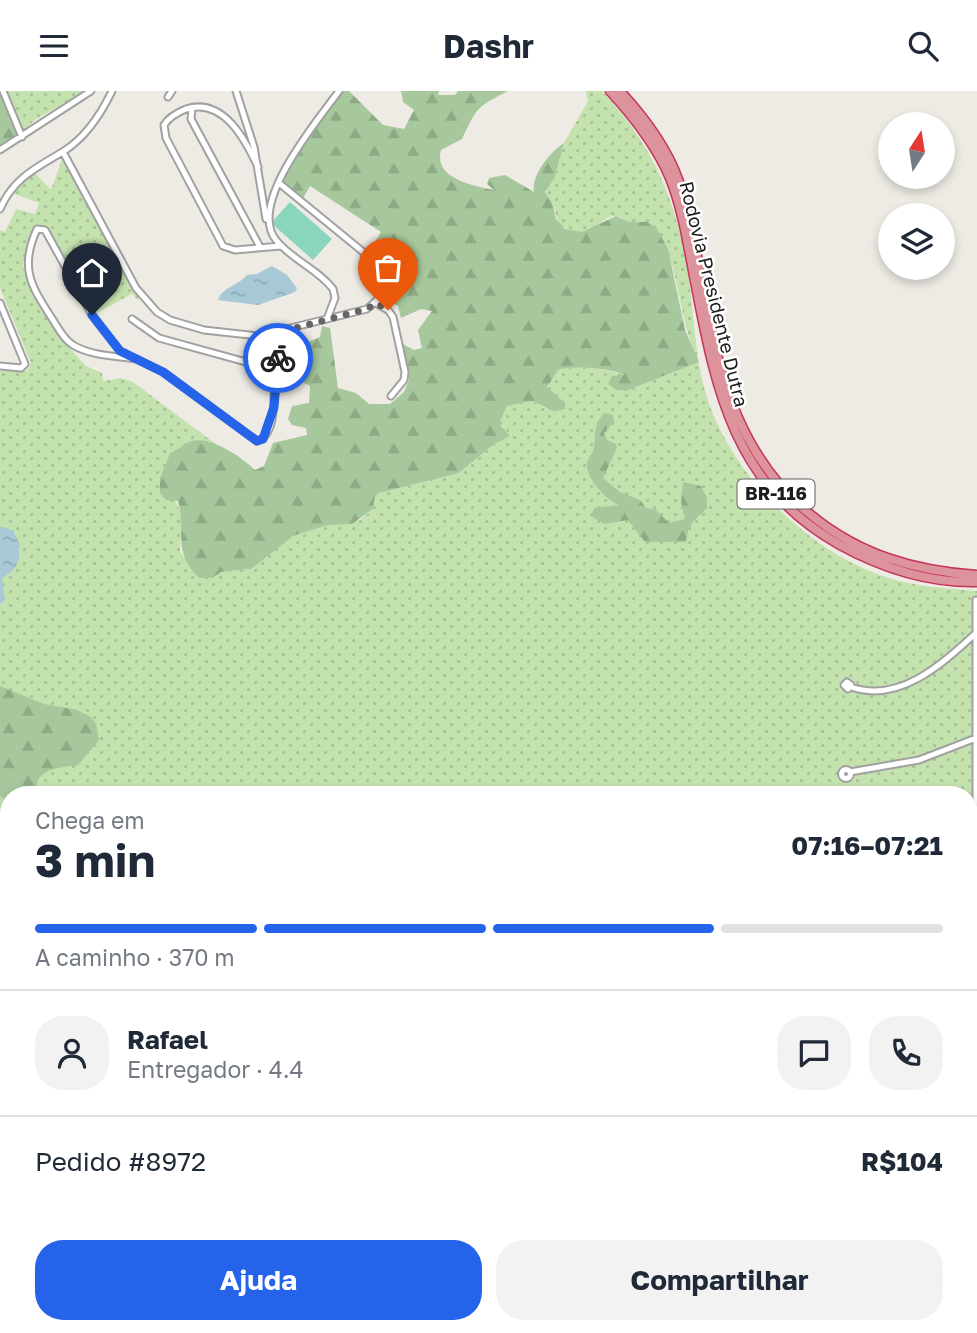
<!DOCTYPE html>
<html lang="pt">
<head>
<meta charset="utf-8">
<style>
  :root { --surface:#fff; --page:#f2f2f3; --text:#1f2937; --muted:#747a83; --line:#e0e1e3; --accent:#2563eb }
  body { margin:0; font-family:"Golos Text",sans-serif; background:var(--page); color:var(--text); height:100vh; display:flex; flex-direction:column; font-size:26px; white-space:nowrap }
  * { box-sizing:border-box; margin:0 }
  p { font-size:23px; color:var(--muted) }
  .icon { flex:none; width:38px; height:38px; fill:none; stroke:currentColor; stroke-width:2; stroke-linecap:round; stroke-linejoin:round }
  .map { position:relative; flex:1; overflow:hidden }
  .details { position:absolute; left:0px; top:695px; width:978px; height:548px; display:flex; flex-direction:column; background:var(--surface); border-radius:28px 28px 0 0; box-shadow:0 4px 10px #0003 }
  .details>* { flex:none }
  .needle { width:46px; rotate:12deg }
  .tools { position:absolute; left:878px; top:21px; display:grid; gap:14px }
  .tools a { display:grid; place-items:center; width:77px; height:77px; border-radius:50%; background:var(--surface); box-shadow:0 4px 10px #0003; font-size:35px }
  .pin { position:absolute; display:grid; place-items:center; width:60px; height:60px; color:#fff; margin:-72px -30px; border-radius:50% 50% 50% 0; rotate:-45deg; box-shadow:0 0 7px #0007 }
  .pin .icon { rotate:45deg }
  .courier { position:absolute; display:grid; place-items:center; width:70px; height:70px; margin:-35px; border:5px solid #2563eb; border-radius:50%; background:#fff; color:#222; box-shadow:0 2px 9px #0007 }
  .summary em { font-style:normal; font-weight:700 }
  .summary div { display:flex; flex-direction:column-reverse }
  .summary { display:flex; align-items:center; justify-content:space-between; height:119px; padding:0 35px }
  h1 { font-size:46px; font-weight:700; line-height:52px }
  .bar { display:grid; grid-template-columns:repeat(4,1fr); gap:10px 7px; align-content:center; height:84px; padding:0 35px }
  .bar i { height:9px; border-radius:5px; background:var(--line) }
  .bar .current { background:var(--accent) }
  .bar p { grid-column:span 4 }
  .line { display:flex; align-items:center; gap:18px; padding:0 35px; border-top:2px solid var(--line) }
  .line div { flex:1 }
  .round { display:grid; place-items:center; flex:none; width:74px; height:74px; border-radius:28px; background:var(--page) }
  .primary-button { display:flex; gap:14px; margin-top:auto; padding:14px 35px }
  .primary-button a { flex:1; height:80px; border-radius:28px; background:var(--accent); color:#fff; font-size:28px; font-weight:700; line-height:80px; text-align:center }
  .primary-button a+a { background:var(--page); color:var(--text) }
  header { display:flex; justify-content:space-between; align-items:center; height:91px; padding:0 35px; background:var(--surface); font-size:32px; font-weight:700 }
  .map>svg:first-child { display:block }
  .grass { fill:url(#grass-dots); fill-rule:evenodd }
  .forest { fill:url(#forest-firs) }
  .pitch { fill:#89d5bd }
  .water { fill:url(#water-ripples) }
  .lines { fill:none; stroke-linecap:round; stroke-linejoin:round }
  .minor-casing { stroke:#a1a1a1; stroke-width:9 }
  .highway-casing { stroke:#c6355c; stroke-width:11 }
  .minor { stroke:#fff; stroke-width:5 }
  .highway { stroke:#dd939b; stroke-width:8 }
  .done { stroke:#666563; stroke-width:7; stroke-dasharray:0 12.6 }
  .route { stroke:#2563eb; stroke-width:9 }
  .labels { text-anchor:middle; stroke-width:5; stroke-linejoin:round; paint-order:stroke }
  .shield { fill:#fff; stroke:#616161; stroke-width:2 }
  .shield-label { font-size:18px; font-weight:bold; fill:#1d1d1d }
  .street-label { font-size:19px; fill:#1d1d1d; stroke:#fff }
</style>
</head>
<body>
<header><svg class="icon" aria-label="menu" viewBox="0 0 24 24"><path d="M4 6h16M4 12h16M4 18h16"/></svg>Dashr<svg class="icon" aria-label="search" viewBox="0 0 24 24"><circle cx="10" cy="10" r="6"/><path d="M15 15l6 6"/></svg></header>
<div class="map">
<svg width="977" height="1242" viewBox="0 0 977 1242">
  <defs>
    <pattern id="grass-dots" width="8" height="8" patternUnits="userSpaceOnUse" patternTransform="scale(1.75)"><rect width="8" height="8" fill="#c4e2ae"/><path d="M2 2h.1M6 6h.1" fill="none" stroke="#a8c195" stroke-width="1.8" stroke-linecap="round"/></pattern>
    <pattern id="forest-firs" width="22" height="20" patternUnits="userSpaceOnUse" patternTransform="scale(1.75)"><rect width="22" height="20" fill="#a6c89c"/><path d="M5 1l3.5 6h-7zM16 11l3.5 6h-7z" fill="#8eab86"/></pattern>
    <pattern id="water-ripples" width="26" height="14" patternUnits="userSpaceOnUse" patternTransform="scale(1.75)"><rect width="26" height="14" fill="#a8c8d6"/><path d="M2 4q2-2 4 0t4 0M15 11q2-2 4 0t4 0" fill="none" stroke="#90abb7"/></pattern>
  </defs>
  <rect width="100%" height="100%" fill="#edebe4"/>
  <path class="grass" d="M5,0H87L36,28L22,41Z
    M586,0H602C655,56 678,114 689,189C694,226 695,264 705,300C728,380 804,458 883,485C912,496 946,497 977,500V1242H0V280H27L31,272L0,197V139L5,141L16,118L35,123L39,112L12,102L33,80L51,99L63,66L141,206L137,208L132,203L95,223L88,212L98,206L93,197L102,191L90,175L71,185L46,136L33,138L23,174L35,208L63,250L86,275L102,282L103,290L121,287L133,291L217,354L189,351L169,364L163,380L182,425L180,460L199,487H213L221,481L250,478L293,445L328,434L360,429L373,418L375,405L379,402L459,382L493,354L510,345L499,333L507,315L532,310L547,318L565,312L547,299L548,291L558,279C575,273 611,278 627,285L620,300H626L699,271C676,230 681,156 647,131C642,131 636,133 631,132C625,130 621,125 615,125C601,124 588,156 559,133L552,112L547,107L546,98L555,86L564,52L588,10ZM9,704H970V1234H9Z"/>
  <path class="forest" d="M0,0L20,46L0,56Z
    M342,0H349L383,34L404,38L414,19L403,11L401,0H439L438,4H455L458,0H508C477,16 477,16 462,48L441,59C433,88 474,95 494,99L487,93L489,87L505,84L534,101C531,85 549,62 564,52L555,86L545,101L552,112L556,128L565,138L582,141L616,125L629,131H647L656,136L668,158L685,239L699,271L626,300L616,299L608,293L612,285L624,284C612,277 573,274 558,279L547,296L565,312V318L553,320L532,310L507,315L499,333L510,345L493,354L459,382L379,402L375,405L373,418L352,433L328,434L293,445L251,478L221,481L213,487H199C171,458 187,443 178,410L166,409L160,402V387L170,362C178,359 182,354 189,351C209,343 241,366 255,379L264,375L273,352L307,344L306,337L292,334L288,328L292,315L309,312L310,295L298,288L291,300L280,299V276L284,265L292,266L300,254L320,246L322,235L330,237L338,297L356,302L369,313H390L404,301L409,289L401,252L414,259L422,257L418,239L432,220L421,218L401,227L398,215L384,207L393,196L401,175L372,155L381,141L310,95L303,107L281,91L306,49Z
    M604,322L613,324L614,331L604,342L607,349L616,353L617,357L603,387L620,401L640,409L646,417L655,418L669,432L685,428L681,411L683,391L701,395L707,407V417C694,430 688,433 686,451H645L628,429L604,433L591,425L594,417L619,414C605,408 586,388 587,372C588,367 593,362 594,357C596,343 593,334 604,322Z
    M0,595L44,613L77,619L91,626L96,633L99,649L78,674C58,677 34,677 36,703L9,704V711L0,705Z
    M360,1234H914L913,1242H364Z"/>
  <path class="pitch" d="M290,111L332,148L313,169L271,132Z"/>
  <path class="water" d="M272,175L287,184L297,197L295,201L258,214L218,209C222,196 238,195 247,184L257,183Z
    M0,436L13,439L19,452V468L15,477L2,488L5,509L0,513Z"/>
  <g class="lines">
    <defs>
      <path id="minor" d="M3,0L22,46
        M236,0L254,56L266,128
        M168,6L172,0
        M192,17L191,28L260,156
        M0,59L91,0
        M63,61L136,197L157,221L170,229L204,239L258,245L367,218L378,208L380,194L368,165L279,92
        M258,76C245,48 223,6 186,18C176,22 169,26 164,34L166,47L223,155L235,159L281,155
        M0,118C14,86 38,76 64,60C86,46 101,23 112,0
        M0,212L25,273L21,277L0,275
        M376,212L388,219L393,226L405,281L404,289L391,305
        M132,228L159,247L275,279
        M327,228L335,207L333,198C318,178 292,169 276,149C247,113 317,30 339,0
        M137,268C117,265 91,265 73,254C64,249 58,237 53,229C31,195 19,177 37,138L45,139L92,224L120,260L163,281L257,350C281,342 271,293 276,273C279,261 287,249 292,238
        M847,591L851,594L848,598L844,594Z
        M851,596C900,613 943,572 976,542
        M841.5 683a4.5 4.5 0 1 1 9 0a4.5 4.5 0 1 1-9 0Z
        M850,681L919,669L976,647
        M970,729L976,708V509"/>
      <path id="highway" d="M610,0C634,26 656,54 670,87C682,117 687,149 693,180C715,293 730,392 840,454C882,477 929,492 977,491
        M620,0C644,26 666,55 678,88C688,114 693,142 698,170C715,266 731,360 811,424C860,464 915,480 977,484"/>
    </defs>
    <use href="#minor" class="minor-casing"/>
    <use href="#highway" class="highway-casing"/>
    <use href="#minor" class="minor"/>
    <use href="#highway" class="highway"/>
  </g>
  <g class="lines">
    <path class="done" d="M278,267L292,238L367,218L376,212L388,219"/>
    <path class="route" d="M92,224L120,260L163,281L257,350L263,348L274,316L278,267"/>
  </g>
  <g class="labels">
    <rect class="shield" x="737.5" y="388.5" width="77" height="29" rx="5"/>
    <g class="shield-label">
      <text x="776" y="409">BR-116</text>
    </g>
    <g class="street-label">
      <text transform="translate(714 203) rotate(76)" y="7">Rodovia Presidente Dutra</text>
    </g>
  </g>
</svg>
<div class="tools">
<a><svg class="needle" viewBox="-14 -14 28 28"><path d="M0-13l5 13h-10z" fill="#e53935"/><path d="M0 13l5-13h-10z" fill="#747a83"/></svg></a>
<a><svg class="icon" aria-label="layers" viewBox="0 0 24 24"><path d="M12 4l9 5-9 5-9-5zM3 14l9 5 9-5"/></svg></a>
</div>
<div class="pin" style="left:388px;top:219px;background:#ea580c"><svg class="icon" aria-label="bag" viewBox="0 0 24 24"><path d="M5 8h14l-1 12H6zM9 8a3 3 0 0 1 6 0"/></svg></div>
<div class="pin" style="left:92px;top:224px;background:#1f2937"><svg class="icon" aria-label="home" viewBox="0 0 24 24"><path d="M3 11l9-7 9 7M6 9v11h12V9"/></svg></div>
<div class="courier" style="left:278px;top:267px"><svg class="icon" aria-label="bike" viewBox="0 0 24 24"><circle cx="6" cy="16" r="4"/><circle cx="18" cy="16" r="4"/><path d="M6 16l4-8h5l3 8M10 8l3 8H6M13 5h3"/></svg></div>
<section class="details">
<div class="summary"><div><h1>3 min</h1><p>Chega em</p></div><em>07:16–07:21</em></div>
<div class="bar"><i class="current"></i><i class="current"></i><i class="current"></i><i></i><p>A caminho · 370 m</p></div>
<div class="line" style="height:126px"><a class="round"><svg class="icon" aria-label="person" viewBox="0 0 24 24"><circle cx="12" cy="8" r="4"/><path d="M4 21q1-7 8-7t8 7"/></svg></a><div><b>Rafael</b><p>Entregador · 4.4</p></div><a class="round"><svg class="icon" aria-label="chat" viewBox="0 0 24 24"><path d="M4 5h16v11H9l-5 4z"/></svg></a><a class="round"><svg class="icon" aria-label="phone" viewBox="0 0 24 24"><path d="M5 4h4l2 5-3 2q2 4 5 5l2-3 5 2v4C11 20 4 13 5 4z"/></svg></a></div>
<div class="line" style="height:91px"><div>Pedido #8972</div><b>R$104</b></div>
<div class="primary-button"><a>Ajuda</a><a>Compartilhar</a></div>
</section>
</div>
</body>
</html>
